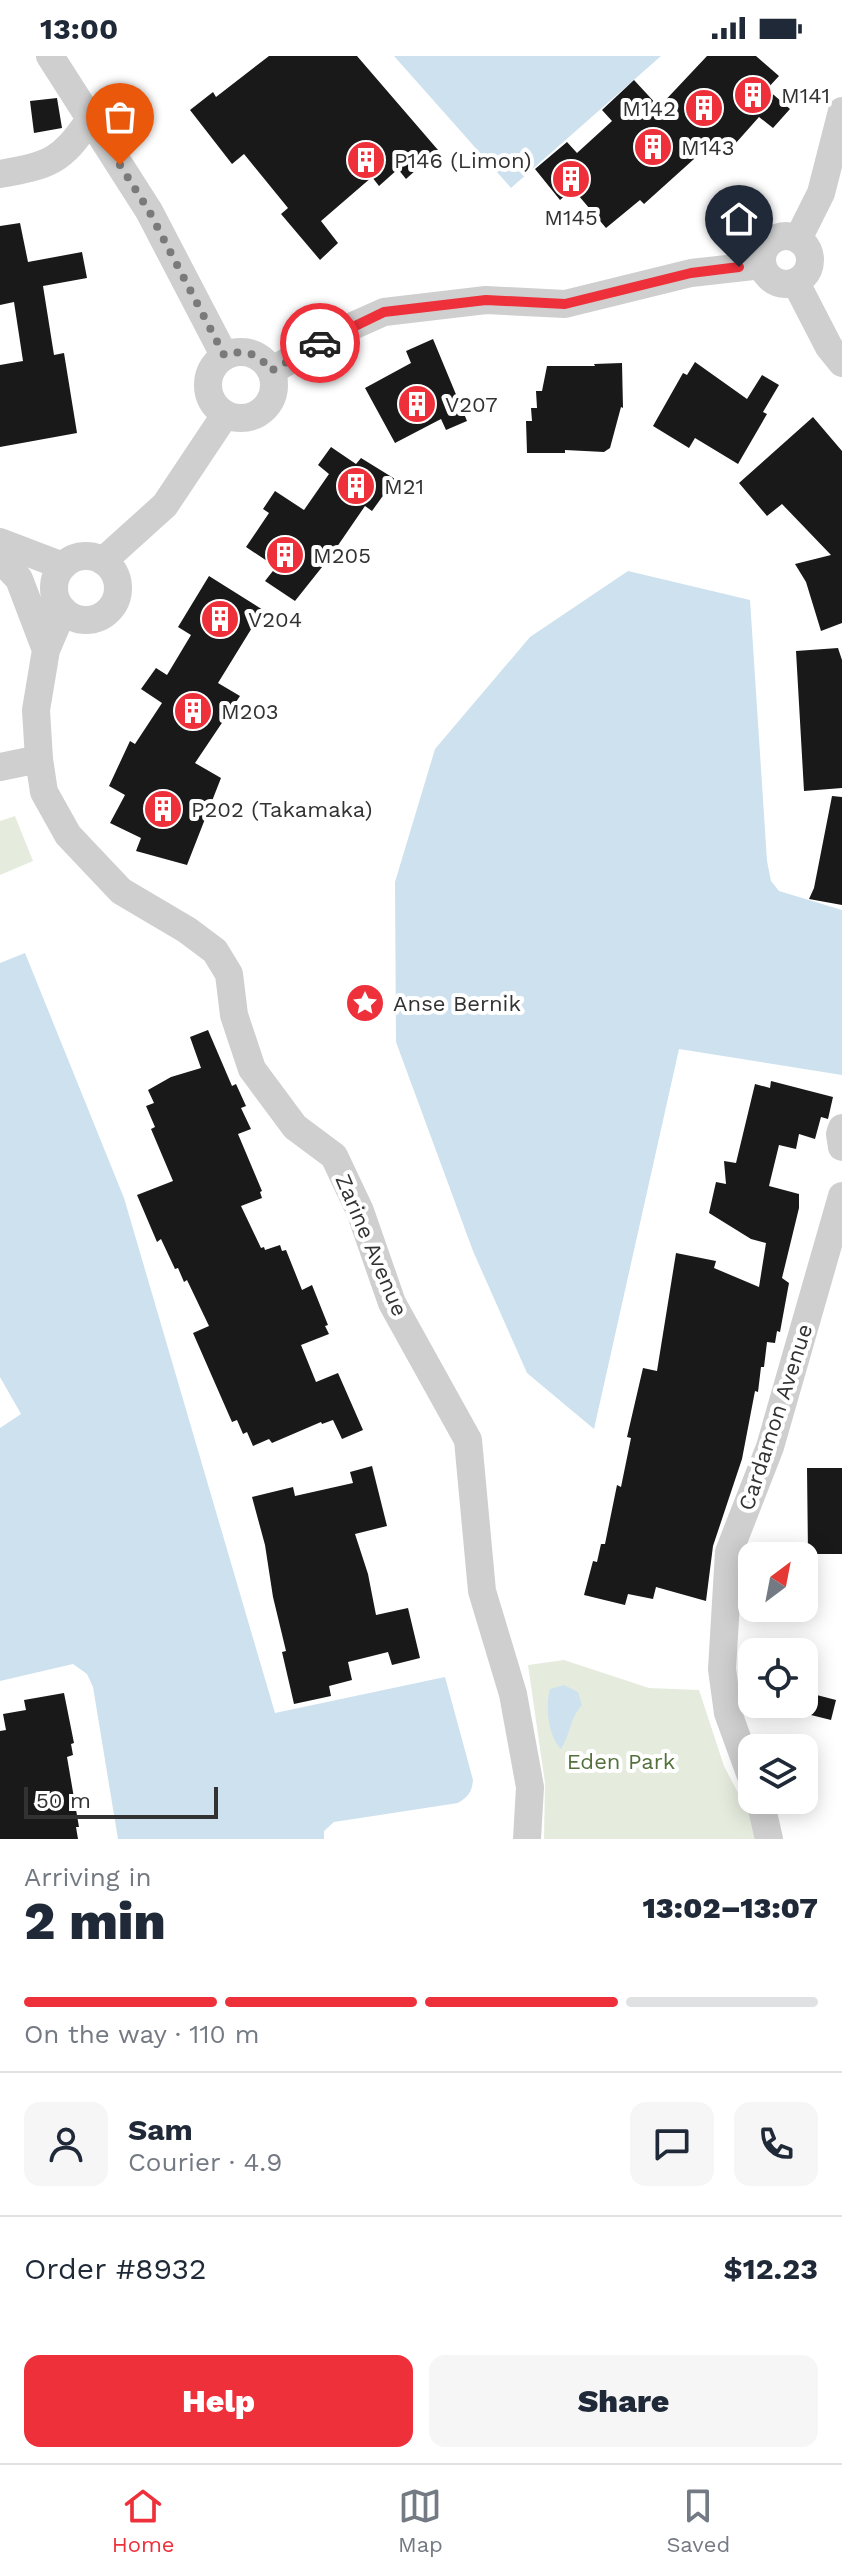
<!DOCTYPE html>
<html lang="en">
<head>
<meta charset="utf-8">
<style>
  :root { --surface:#fff; --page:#f6f6f7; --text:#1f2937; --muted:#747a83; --line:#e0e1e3; --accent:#ee303a }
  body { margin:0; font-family:"Work Sans",sans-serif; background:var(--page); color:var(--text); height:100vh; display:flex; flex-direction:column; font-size:30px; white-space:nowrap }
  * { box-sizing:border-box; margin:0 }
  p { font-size:26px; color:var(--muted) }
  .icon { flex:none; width:44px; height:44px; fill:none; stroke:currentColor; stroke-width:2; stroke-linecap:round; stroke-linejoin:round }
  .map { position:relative; height:1783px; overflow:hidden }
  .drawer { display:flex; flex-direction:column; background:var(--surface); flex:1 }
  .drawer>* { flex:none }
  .needle { width:52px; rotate:32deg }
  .tools { position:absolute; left:738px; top:1486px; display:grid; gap:16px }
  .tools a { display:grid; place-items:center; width:80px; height:80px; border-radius:16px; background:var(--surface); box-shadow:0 4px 20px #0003; font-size:40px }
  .scale { position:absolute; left:24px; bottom:20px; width:194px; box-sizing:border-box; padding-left:8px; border:4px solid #323232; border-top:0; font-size:22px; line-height:28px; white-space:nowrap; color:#323232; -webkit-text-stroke:6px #fff; paint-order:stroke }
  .pin { position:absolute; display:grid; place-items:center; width:68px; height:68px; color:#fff; margin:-82px -34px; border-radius:50% 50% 50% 0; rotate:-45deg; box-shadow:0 0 8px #0007 }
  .pin .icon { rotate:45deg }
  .courier { position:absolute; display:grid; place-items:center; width:80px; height:80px; margin:-40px; border:6px solid #ee303a; border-radius:50%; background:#fff; color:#222; box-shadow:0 2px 10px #0007 }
  .summary em { font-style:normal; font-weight:800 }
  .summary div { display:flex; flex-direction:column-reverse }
  .summary { display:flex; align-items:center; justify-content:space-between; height:136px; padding:0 24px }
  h1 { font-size:52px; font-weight:800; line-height:60px }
  .bar { display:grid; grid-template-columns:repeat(4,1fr); gap:12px 8px; align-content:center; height:96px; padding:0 24px }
  .bar i { height:10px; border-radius:6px; background:var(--line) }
  .bar .on { background:var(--accent) }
  .bar p { grid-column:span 4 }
  .line { display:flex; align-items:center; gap:20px; padding:0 24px; border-top:2px solid var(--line) }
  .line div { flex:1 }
  .round { display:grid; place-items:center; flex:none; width:84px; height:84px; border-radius:16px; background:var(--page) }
  .cta { display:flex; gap:16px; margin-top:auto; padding:16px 24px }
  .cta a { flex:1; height:92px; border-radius:16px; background:var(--accent); color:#fff; font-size:32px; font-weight:800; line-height:92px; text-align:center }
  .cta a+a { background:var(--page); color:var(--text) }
  .status { display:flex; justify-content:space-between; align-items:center; height:56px; padding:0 40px; background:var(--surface); direction:ltr }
  .status svg { height:22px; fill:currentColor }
  .tab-bar { display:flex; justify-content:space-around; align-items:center; height:112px; border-top:2px solid var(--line); background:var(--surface); font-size:22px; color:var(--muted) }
  .tab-bar a { display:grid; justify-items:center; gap:4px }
  .tab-bar .on { color:var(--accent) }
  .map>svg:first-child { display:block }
  .green { fill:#e5ecde }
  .water { fill:#cde1ef }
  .building { fill:#191919 }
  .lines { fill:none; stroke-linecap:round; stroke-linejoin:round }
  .minor { stroke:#cfcfcf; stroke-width:28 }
  .done { stroke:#7a7a7a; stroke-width:8; stroke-dasharray:0 14.4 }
  .route { stroke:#ee303a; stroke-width:10 }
  .labels { text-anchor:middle; stroke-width:8; stroke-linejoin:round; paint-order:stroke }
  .poi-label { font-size:22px; fill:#323232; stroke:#fff; text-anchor:start }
  .street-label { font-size:22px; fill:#323232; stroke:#fff }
  .park-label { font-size:22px; fill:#54713c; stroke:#fff }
</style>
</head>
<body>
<div class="status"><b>13:00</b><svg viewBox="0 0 49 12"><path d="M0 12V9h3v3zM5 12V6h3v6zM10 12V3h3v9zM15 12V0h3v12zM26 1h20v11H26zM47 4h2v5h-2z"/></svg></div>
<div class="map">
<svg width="842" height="1783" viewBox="0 0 842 1783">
  <rect width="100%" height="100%" fill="#fff"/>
  <path class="green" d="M15,760L33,805L0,819V765Z
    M564,1604L649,1632L699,1634L724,1710L757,1773L759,1783H544L545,1727L528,1609Z"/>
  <path class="water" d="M394,0H661L511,132Z
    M628,515L750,544L767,805L771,825L779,835L842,854V1019L679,993L594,1373L527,1317L473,1195L396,986L395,826L435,693L530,581Z
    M25,897L124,1142L275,1657L445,1621L473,1724C472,1736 468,1741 458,1747L334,1766L324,1775V1783H118L93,1631L87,1618L73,1608L0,1625V1372L21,1358L0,1321V907Z
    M564,1629L578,1636L582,1649C568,1666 572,1675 561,1693C548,1681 545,1649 550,1633Z"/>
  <path class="building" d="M269,0H357L438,94L406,123L398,113L379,130L372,121L321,165L338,187L320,204L281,158L288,152L244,98L232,108L190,54L213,36L216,41Z
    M707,0H756L779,20L767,33L790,53L773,72L759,61L727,97L714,85L644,148L640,144L606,172L573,133L560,144L535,113L567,86L577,97L612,65L602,54L634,24L659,51Z
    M57,42L62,72L34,77L30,45Z
    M20,167L28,206L82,196L87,222L43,230L54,299L64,297L77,377L0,391V309L23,305L14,246L0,249V170Z
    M433,283L467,365L446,374L441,363L395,387L365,332L411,307L406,295Z
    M695,306L747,343L762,319L779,329L763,356L767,358L738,408L695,382L689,392L653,370L683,317L687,319Z
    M622,307L623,352L621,351L610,392L604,396L565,394V397H527L526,365H532L531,352H537L536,335H542L547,310H595L594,308Z
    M813,361L842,395V567L821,575L806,526L795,508L831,499L782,448L767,460L739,427Z
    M331,391L356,408L361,402L395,423L372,455L365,450L330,501L295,545L265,525L276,511L246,491L269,457L263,453L275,435L304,454L329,418L318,409Z
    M209,520L263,554L218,627L240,640L195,707L221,722L187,809L136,795L141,782L110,767L125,739L109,730L130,685L135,688L162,647L141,633L156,612L167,619L191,579L178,571Z
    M838,592L842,604V732L804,735L796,595Z
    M832,740L842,741V849L809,843L814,832Z
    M208,974L232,1030L236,1028L246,1050L241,1052L251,1073L238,1078L262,1135L260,1136L262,1142L241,1150L261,1192L264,1191L265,1194L280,1189L282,1195L286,1194L302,1234L312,1229L328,1269L325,1270L329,1278L301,1289L316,1326L338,1317L363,1374L342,1383L333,1364L322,1368L321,1366L272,1387L269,1383L253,1390L247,1376L243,1378L237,1364L232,1366L193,1277L209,1270L187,1224L184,1226L178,1212L175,1213L161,1183L157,1186L137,1139L173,1125L151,1073L155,1071L146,1050L154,1047L148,1034L171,1021L201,1012L190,981Z
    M771,1025L833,1041L828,1063L821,1061L815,1083L799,1078L796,1093L779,1089L769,1130L799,1138V1152L782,1222L789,1227L780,1276L777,1275L775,1287L767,1286L764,1311H761L758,1336L755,1335L742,1403L713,1490L706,1545L656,1531L653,1543L628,1538L625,1549L584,1539L593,1505L597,1506L601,1488H605L617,1429L621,1431L631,1382L627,1381L643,1312L657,1315L676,1197L716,1205L714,1212L759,1231L766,1187L751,1183L709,1157L716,1126L726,1128L724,1105L736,1107L755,1028L770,1032Z
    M372,1410L387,1470L355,1478L368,1518L376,1559L408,1552L420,1602L392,1609L388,1596L348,1606L352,1624L329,1630L331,1640L294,1648L282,1596L286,1595L273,1541L265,1489L252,1441L293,1431L295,1440L353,1427L350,1416Z
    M807,1412H842V1498H808Z
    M64,1637L74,1687L71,1688L73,1699L67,1701L79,1771H76L78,1783H0V1675L6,1674L3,1658L26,1654L24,1644Z
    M809,1637L836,1644L831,1664L803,1657Z"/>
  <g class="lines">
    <path class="minor" d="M50,0L149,155L224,299
      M0,118C50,109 61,106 90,63
      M762 204a24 24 0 1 1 48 0a24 24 0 1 1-48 0Z
      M798,183L821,137L842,55
      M796,227L829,291L842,307
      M208 329a33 33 0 1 1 66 0a33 33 0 1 1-66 0Z
      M271,315L339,276L384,256L486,244L565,248L691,217L762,209
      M0,486L63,510
      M54 532a32 32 0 1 1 64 0a32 32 0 1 1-64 0Z
      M0,503L19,523L46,594
      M103,505L165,449L225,359
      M63,554L46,594L36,654L39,703L44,736L68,779L121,835L187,874L215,895L229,918L234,959L252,1013L295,1071L334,1100L360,1155L392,1247L468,1384L482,1535L513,1638L530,1731L527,1783
      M0,711L39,703
      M842,1072L840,1078L842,1091
      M752,1723L728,1657L722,1613L729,1496L770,1391L842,1140
      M760,1744L769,1783"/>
  </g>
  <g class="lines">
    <path class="done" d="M120,109L149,155L224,299C244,293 259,297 271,315L320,287"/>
    <path class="route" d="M320,287L384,256L486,244L565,248L691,217L739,211"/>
  </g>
  <defs>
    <symbol id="building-disc" viewBox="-11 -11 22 22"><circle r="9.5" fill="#ee303a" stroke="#fff"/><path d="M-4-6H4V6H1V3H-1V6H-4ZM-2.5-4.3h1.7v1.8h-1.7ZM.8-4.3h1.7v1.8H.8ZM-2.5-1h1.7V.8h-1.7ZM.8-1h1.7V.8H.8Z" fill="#fff"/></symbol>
    <symbol id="sight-disc" viewBox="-11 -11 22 22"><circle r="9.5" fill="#ee303a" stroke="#fff"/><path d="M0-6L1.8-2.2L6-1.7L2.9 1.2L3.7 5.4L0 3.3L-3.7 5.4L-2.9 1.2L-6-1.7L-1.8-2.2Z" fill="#fff"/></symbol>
  </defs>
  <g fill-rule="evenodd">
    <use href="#building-disc" x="731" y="17" width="44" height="44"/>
    <use href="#building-disc" x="682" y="30" width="44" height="44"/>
    <use href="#building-disc" x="631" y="69" width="44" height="44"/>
    <use href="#building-disc" x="344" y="82" width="44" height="44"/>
    <use href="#building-disc" x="549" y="101" width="44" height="44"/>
    <use href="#building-disc" x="395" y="326" width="44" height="44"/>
    <use href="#building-disc" x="334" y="408" width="44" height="44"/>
    <use href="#building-disc" x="263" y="477" width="44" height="44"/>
    <use href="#building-disc" x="198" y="541" width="44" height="44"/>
    <use href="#building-disc" x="171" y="633" width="44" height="44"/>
    <use href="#building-disc" x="141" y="731" width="44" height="44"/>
    <use href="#sight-disc" x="343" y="925" width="44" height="44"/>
  </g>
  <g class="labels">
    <g class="poi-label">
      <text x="781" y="47">M141</text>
      <text x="676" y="60" text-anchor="end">M142</text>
      <text x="681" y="99">M143</text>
      <text x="394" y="112">P146 (Limon)</text>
      <text x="571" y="169" text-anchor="middle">M145</text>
      <text x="445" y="356">V207</text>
      <text x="384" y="438">M21</text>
      <text x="313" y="507">M205</text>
      <text x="248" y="571">V204</text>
      <text x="221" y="663">M203</text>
      <text x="191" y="761">P202 (Takamaka)</text>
      <text x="393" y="955">Anse Bernik</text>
    </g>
    <g class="street-label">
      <text transform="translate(372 1189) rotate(67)" y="8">Zarine Avenue</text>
      <text transform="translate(775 1361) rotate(-72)" y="8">Cardamon Avenue</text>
    </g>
    <g class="park-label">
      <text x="621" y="1713">Eden Park</text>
    </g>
  </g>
</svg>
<div class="tools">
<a><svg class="needle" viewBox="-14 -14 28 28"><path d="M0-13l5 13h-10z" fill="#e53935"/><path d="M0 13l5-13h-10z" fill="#747a83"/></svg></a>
<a><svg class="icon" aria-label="locate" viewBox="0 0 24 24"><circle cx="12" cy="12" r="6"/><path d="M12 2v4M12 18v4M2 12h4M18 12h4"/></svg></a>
<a><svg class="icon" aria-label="layers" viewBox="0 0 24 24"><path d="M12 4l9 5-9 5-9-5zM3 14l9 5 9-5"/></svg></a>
</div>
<div class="scale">50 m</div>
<div class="pin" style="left:120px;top:109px;background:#ea580c"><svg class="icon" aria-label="bag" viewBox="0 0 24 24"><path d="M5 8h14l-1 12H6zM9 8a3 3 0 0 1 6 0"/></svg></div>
<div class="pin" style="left:739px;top:211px;background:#1f2937"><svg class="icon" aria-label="home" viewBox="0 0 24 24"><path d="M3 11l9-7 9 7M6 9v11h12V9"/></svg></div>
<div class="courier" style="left:320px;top:287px"><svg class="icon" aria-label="car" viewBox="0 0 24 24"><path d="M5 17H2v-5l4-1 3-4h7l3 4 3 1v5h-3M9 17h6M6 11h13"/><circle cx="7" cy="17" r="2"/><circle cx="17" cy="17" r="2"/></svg></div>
</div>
<section class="drawer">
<div class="summary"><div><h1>2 min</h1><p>Arriving in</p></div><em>13:02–13:07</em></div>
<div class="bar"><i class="on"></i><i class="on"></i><i class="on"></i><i></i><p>On the way · 110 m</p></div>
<div class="line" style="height:144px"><a class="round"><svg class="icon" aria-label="person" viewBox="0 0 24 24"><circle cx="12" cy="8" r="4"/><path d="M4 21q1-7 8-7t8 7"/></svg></a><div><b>Sam</b><p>Courier · 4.9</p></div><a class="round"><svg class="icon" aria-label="chat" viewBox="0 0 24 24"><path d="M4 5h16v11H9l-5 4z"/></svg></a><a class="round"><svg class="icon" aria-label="phone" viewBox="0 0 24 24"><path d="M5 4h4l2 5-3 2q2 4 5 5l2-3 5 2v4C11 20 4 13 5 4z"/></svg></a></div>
<div class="line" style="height:104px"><div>Order #8932</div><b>$12.23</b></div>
<div class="cta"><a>Help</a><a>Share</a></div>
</section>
<nav class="tab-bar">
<a class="on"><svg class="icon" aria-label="home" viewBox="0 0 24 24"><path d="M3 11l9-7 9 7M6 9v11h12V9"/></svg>Home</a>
<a><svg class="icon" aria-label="map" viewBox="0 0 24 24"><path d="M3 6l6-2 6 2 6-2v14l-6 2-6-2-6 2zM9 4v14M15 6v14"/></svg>Map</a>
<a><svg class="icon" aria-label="saved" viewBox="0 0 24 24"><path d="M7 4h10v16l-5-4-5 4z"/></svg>Saved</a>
</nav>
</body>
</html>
